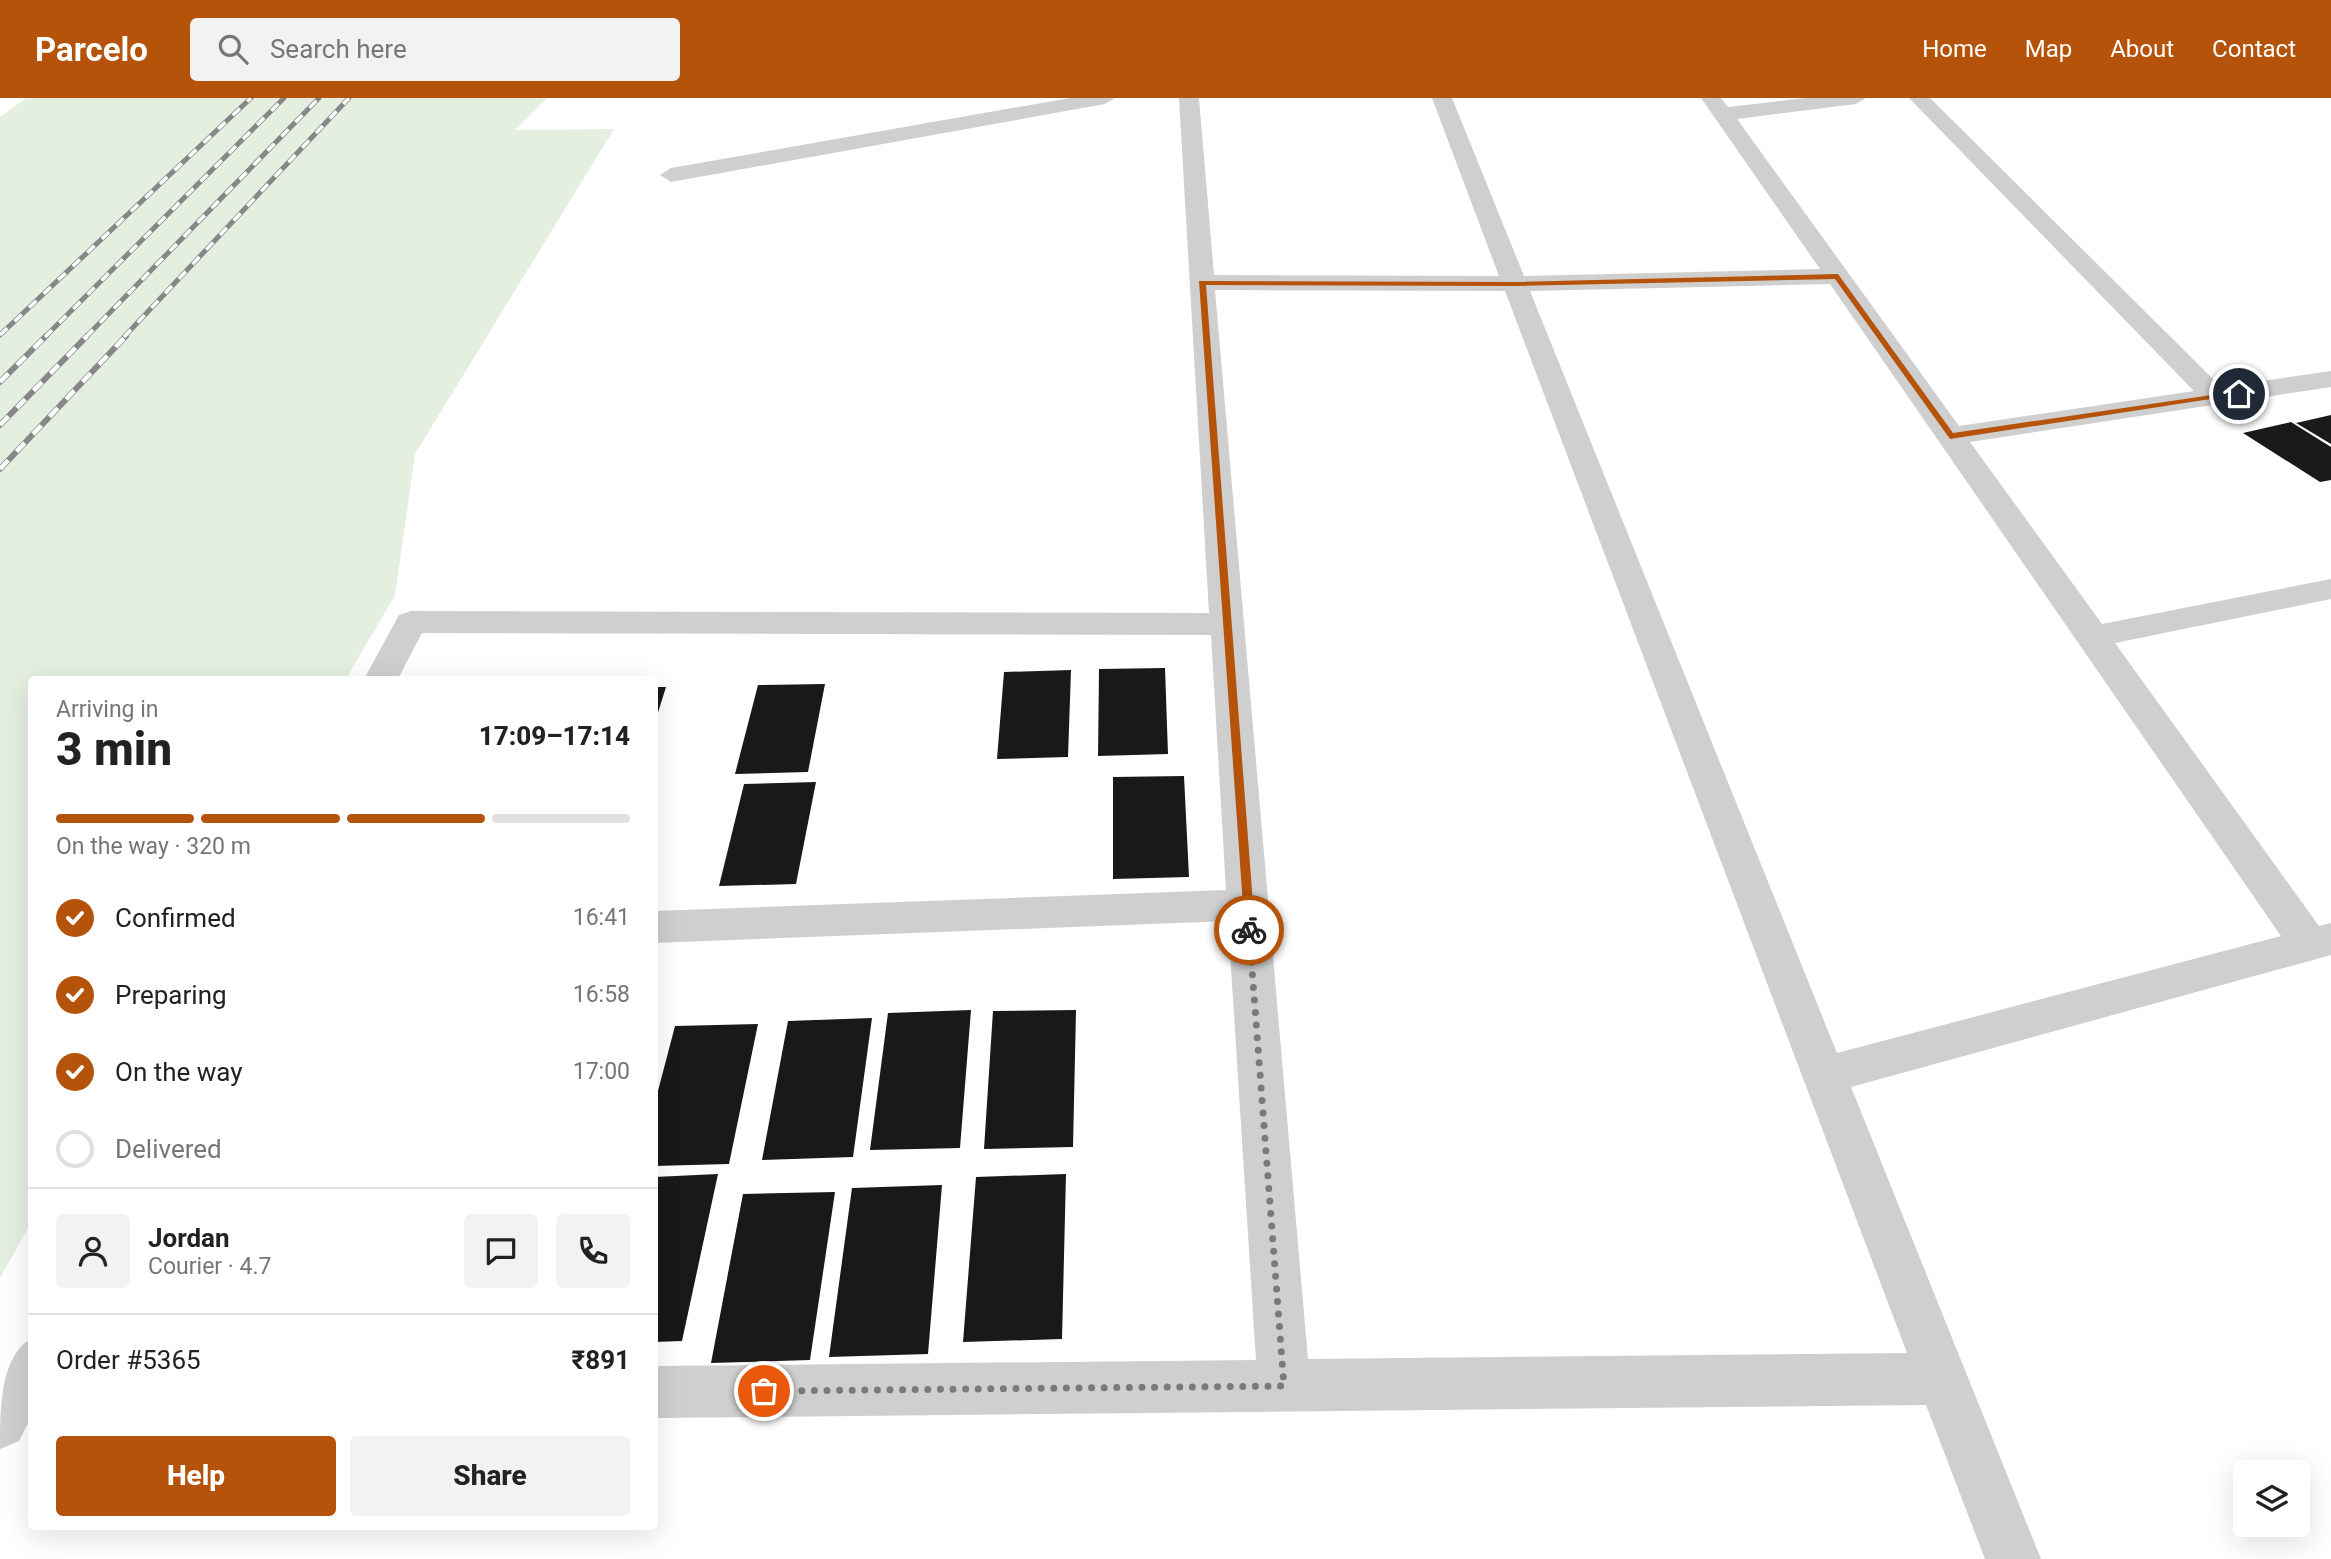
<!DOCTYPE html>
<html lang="en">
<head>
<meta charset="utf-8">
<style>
  :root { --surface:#fff; --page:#f2f2f2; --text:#222; --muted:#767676; --line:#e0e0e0; --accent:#b45309 }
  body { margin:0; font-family:Roboto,sans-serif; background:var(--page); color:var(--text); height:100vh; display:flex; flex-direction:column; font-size:26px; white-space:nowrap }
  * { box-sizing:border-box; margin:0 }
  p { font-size:23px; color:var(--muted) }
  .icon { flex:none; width:38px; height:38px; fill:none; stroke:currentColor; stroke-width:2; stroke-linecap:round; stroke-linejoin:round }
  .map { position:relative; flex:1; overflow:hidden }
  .side { position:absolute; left:28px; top:578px; width:630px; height:854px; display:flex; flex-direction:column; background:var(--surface); border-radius:7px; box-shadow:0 7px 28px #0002 }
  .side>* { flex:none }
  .controls { position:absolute; left:2233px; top:1362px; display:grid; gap:14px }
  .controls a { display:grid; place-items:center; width:77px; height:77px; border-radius:7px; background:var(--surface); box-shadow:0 7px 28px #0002; font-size:35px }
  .pin { position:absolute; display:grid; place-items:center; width:60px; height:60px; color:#fff; margin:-30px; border:4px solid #fff; border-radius:50%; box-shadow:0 2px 7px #0007 }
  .courier { position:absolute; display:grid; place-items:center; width:70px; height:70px; margin:-35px; border:5px solid #b45309; border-radius:50%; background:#fff; color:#222; box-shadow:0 2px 9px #0007 }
  .head em { font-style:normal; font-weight:800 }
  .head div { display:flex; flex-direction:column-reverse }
  .head { display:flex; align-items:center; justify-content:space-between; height:119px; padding:0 28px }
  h1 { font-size:46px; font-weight:800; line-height:52px }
  .bar { display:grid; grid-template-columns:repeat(4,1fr); gap:10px 7px; align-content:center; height:84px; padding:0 28px }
  .bar i { height:9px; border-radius:5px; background:var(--line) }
  .bar .selected { background:var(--accent) }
  .bar p { grid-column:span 4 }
  .line { display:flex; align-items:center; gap:18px; padding:0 28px; border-top:2px solid var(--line) }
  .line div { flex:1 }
  .round { display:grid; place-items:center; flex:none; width:74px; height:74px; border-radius:7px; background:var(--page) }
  ol { padding:0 28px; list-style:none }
  li { display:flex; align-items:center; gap:21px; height:77px }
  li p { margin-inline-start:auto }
  li .icon { padding:7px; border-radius:50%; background:var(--accent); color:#fff; stroke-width:4 }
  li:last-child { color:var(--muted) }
  li i { width:38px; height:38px; border:4px solid var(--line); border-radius:50% }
  .action { display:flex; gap:14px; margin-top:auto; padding:14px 28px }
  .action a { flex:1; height:80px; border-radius:7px; background:var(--accent); color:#fff; font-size:28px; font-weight:800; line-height:80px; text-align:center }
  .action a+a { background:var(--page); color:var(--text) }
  header { display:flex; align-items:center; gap:42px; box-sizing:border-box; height:98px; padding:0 35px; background:var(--accent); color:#fff }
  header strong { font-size:33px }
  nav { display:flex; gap:38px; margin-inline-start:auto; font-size:24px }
  .search { width:490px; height:63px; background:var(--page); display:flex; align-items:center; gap:18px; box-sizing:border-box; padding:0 24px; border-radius:7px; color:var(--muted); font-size:26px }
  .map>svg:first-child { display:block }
  .green { fill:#e5efe0 }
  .building { fill:#191919 }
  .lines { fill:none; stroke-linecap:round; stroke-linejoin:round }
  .minor { fill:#cfcfcf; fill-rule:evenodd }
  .rail-far1-casing { stroke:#878787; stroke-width:5 }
  .rail-casing { stroke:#878787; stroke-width:6 }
  .rail-far1 { stroke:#fff; stroke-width:3.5; stroke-dasharray:10; stroke-linecap:butt }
  .rail { stroke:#fff; stroke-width:4.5; stroke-dasharray:12; stroke-linecap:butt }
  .route { fill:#b45309 }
  .done { stroke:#7a7a7a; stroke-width:7; stroke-dasharray:0 12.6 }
</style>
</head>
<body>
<header>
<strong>Parcelo</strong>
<div class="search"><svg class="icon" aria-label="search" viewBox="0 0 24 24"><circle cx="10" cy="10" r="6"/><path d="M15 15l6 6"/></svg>Search here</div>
<nav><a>Home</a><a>Map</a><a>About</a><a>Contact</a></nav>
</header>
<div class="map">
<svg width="2331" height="1461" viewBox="0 0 2331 1461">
  <rect width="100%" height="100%" fill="#fff"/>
  <path class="green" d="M26,0H547L515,32L614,31L415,356L395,497L346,581H32L31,1125L0,1180V19Z"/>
  <path class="building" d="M2331,317V346L2296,325Z
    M2291,324L2331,349V382L2320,384L2243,335Z
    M1165,570L1168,656L1098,658L1099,571Z
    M1071,572L1068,659L997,661L1004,574Z
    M825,586L808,674L735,676L758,587Z
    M654,589H666L655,624L654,623Z
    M1184,678L1189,779L1113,781V679Z
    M816,684L796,786L719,788L744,686Z
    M971,912L960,1050L870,1052L888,915Z
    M1076,912L1073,1049L984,1051L993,913Z
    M872,920L853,1059L762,1062L788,923Z
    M758,926L729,1066L654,1068V1008L675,928Z
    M718,1076L682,1243L654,1244V1079Z
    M1066,1076L1062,1241L963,1244L976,1079Z
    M942,1087L928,1256L829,1259L852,1090Z
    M835,1094L810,1262L711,1265L743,1096Z"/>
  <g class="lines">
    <path class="minor" d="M1070,0H1115L1105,6L671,84L660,77L671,70Z
      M1179,0H1199L1214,177L1499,178L1432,0H1452L1524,178L1820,171L1701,0H1721L1728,9L1805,0H1866L1856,6L1737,21L1959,328L2194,293L1909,0H1930L2221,289L2331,273V289L1970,344L2102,526L2331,481V501L2115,545L2319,828L2331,825V857L1851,989L2041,1461H1985L1926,1307L654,1320V1268L1256,1262L1228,823L654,845V813L1226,792L1211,537L422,535L398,581H364L399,517L411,513L1209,515ZM1830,186L2281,838L1837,955L1530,193ZM1215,192L1505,193L1907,1255L1308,1261Z
      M32,1240V1327H27L19,1343L0,1351C0,1310 0,1258 32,1240Z"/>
    <defs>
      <path id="rail-far1" d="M0,237L251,0
        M45,239L284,0
        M86,239L319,0
        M124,239L349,0"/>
      <path id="rail" d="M0,284L46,238
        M0,327L87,238
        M0,371L126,238"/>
    </defs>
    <use href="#rail-far1" class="rail-far1-casing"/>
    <use href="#rail" class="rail-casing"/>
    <use href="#rail-far1" class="rail-far1"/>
    <use href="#rail" class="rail"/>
  </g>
  <path class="route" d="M1838,176L1953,335L2239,293L2243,296L1950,341L1835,181L1515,188L1206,187L1255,832L1254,836H1245L1199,183L1515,184Z"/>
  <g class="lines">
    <path class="done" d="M764,1293L1284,1288L1249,832"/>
  </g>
</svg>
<div class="controls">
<a><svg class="icon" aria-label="layers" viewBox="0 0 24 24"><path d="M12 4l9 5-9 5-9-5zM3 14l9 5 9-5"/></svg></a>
</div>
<div class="pin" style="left:764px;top:1293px;background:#ea580c"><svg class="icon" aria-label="bag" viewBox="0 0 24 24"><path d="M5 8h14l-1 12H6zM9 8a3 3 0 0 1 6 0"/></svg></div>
<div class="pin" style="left:2239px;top:296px;background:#1f2937"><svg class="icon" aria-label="home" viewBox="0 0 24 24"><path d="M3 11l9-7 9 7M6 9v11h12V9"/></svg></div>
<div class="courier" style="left:1249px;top:832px"><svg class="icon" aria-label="bike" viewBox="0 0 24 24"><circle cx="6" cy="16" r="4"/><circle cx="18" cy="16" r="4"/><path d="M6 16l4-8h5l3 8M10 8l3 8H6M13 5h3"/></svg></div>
<section class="side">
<div class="head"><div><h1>3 min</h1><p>Arriving in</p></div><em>17:09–17:14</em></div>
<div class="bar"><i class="selected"></i><i class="selected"></i><i class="selected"></i><i></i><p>On the way · 320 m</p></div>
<ol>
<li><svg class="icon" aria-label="check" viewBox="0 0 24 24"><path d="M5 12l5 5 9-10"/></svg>Confirmed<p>16:41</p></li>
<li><svg class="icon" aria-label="check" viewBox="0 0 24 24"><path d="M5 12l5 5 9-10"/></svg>Preparing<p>16:58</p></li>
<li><svg class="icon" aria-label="check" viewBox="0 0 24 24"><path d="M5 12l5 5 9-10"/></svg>On the way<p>17:00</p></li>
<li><i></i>Delivered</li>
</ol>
<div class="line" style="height:126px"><a class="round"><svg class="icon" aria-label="person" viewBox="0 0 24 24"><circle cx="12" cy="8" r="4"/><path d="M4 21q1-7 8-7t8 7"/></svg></a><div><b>Jordan</b><p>Courier · 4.7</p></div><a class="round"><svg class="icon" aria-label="chat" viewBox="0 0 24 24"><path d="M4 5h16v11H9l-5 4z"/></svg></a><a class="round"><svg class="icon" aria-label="phone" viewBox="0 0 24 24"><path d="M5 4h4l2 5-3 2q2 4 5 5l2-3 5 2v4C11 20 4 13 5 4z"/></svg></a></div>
<div class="line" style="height:91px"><div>Order #5365</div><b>₹891</b></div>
<div class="action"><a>Help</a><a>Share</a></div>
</section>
</div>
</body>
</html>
